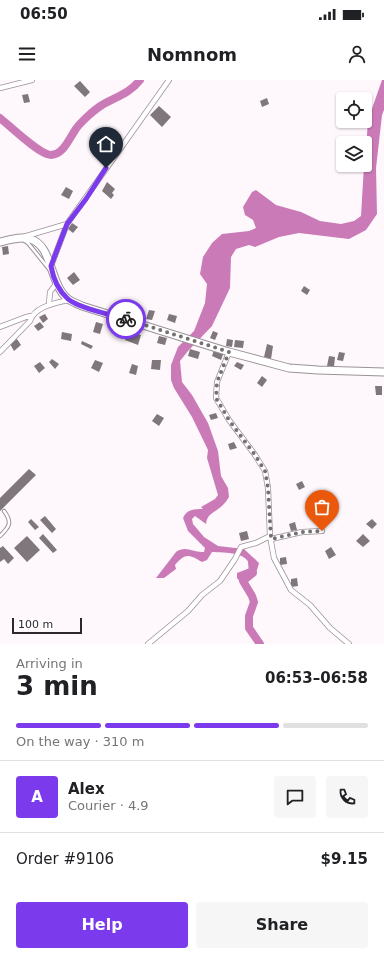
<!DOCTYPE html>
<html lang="en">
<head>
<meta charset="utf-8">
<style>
  :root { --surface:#fff; --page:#f6f6f6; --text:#202124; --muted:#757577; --line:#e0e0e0; --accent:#7c3aed }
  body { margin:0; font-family:"DejaVu Sans",sans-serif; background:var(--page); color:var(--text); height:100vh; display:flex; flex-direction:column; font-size:15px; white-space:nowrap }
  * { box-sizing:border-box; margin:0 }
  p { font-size:13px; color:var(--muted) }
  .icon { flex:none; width:22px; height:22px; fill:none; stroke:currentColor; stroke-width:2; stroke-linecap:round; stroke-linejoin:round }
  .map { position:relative; height:564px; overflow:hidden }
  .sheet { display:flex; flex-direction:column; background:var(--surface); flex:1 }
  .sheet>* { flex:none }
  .controls { position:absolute; left:336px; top:12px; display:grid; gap:8px }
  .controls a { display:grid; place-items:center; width:36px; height:36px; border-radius:4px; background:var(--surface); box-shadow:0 1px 3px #0004; font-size:20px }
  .scale { position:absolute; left:12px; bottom:10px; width:70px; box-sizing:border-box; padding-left:4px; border:2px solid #2c282b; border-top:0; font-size:11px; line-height:14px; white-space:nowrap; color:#2c282b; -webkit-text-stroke:3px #fff; paint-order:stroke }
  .pin { position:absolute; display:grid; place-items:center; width:34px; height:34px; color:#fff; margin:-41px -17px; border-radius:50% 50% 50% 0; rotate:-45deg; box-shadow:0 0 4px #0007 }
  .pin .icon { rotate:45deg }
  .courier { position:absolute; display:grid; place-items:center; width:40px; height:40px; margin:-20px; border:3px solid #7c3aed; border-radius:50%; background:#fff; color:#222; box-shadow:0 1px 5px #0007 }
  .headline em { font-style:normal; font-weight:600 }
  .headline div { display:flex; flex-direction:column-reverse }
  .headline { display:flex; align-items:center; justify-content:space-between; height:68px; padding:0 16px }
  h1 { font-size:26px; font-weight:600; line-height:30px }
  .bar { display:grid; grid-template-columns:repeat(4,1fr); gap:6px 4px; align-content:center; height:48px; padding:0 16px }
  .bar i { height:5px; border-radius:3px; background:var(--line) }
  .bar .on { background:var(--accent) }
  .bar p { grid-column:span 4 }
  .line { display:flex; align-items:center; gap:10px; padding:0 16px; border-top:1px solid var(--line) }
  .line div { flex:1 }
  .round { display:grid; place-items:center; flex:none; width:42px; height:42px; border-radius:4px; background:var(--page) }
  .button { display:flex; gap:8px; margin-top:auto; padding:8px 16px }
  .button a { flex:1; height:46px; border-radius:4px; background:var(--accent); color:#fff; font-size:16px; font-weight:600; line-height:46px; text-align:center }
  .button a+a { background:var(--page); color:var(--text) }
  .status { display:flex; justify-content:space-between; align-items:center; height:28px; padding:0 20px; background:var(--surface); direction:ltr }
  .status svg { height:11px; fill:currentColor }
  header { display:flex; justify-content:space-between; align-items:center; height:52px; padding:0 16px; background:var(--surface); font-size:18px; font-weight:600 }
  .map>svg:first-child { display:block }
  .water { fill:#cb7ab8 }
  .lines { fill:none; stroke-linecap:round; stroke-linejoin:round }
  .river { stroke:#cb7ab8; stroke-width:8 }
  .building { fill:#80777d }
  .service-casing { stroke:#9a9298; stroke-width:4.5 }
  .minor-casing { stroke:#9a9298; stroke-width:6 }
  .secondary-casing { stroke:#9a9298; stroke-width:9 }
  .service { stroke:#fff; stroke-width:2.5 }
  .minor { stroke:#fff; stroke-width:4.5 }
  .secondary { stroke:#fff; stroke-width:7 }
  .done { stroke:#767074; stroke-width:4; stroke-dasharray:0 7.2 }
  .route { stroke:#7c3aed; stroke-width:5 }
</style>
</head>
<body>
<div class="status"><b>06:50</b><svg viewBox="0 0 49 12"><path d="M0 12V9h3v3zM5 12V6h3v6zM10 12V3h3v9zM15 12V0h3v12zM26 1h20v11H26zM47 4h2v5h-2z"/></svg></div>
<header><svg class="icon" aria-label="menu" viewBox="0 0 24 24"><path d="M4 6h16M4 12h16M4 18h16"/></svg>Nomnom<svg class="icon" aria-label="person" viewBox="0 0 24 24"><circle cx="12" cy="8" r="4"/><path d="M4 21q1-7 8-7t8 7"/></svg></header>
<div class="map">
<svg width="384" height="564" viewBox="0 0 384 564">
  <rect width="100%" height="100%" fill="#fef7fc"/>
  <path class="water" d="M382,0H384V30L382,35L376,88L377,134L366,150L349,159L299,153L279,157L255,167L249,165L236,169L231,177L230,208L212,246L188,271L180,281L182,302L192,315L208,343L218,371L221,396L228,408L229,417C227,420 225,423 223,425C216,432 207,433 206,444L195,436L192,439L193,444L204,457L218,466L244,469L259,483L257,490L247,495V501L249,504H242L237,498V493L250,488C249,471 225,473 212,472L207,480L202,482C189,474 185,473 175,485L176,489L164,498H156L176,472C186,465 193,473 204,472L205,468L188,451L183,438C187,429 194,429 203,429L201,427L215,419L218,415L207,378L208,370L192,337L174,308L171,300V285L178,267L194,251L205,223L207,204L200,194L203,177L212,163L222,154L249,151L256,148L253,140L245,135L243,127L252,112L256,110L276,125L301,132L320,141L341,144L354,141L361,136L364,85H365L368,40Z"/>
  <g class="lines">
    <path class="river" d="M0,38C10,46 40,75 51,75C63,74 68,61 74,52C78,44 94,30 102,25C116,17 130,13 140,0
      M252,482L253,493L243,501L252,516L254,522L249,536V548L260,564"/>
  </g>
  <path class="building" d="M80,1L90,12L85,17L74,6Z
    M28,14L30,22L24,23L22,15Z
    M267,18L269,24L262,27L260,21Z
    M159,26L171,37L162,47L150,35Z
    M107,102L115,109L112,113L114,115L111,119L102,111Z
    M66,107L73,111L69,119L61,115Z
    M72,143L78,147L73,153L68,149Z
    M8,166L9,174L3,175L2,167Z
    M74,192L80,200L73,205L67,198Z
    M304,206L310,210L307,215L301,211Z
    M149,230L155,231L152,240L146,239Z
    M45,234L48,239L43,243L39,237Z
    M169,234L177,236L175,243L167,240Z
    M40,242L44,247L38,251L34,246Z
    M96,242L103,244L100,254L93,252Z
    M128,251L141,255L138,265L125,260Z
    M213,251L218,253L215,260L210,258Z
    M62,252L72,254L71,261L61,259Z
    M159,256L167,258L165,265L157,263Z
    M17,259L21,265L14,271L10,264Z
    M227,259L233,260L232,267L226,266Z
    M235,260L244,261L243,268L234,267Z
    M82,261L93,266L91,269L81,264Z
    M267,264L273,266L271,279L264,277Z
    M190,269L200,272L198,279L188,276Z
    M214,270L224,272L221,280L212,276Z
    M339,272L345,273L343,281L337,280Z
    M329,276L335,277L334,287L327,286Z
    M52,279L59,284L55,289L49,282Z
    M95,280L103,283L99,292L91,288Z
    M152,280H161L160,290L151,289Z
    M40,282L45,288L39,293L34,286Z
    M237,282L244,285L241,290L234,286Z
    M132,284L138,286L136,295L129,293Z
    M262,296L267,300L262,307L257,303Z
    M375,306H382V315H376Z
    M216,333L218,338L211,340L209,335Z
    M157,334L164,338L159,346L152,341Z
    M234,362L237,368L230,370L228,364Z
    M29,389L36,395L0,431V418Z
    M302,401L305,407L299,410L296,404Z
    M45,436L56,449L52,453L40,440Z
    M31,439L39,447L35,450L28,442Z
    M372,439L377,444L372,449L366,444Z
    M295,442L297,450L291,451L289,444Z
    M247,451L249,459L241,461L239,453Z
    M43,454L57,470L53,473L39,458Z
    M363,454L370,461L363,467L356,461Z
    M27,456L40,470L27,482L14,468Z
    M3,466L14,478L8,484L4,479L0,482V468Z
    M331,467L336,475L329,479L325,471Z
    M286,477L287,484L280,485V478Z
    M297,498L298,506L291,507V499Z"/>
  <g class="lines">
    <defs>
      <path id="service" d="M23,160L28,163L49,189
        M0,456C9,447 13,443 4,431"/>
      <path id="minor" d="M0,8L32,0
        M23,157L67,144
        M51,186L67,144L169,0
        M49,224L50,212L56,204
        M0,247L26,237L31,236
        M0,272L30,241C35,226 56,223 68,220
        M270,456L274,478L291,510L310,525L330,548L349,564
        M271,459L302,452L322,451
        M148,564L188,531L202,515L220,501L235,479L241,467L256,463L270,456L268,408L265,391L255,375L229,340L216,318L217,302L229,272"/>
      <path id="secondary" d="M0,162C9,160 21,156 30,159C53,165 49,204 68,219C72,222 78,224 82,226L229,272L289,288L318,290L384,292"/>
    </defs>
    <use href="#service" class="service-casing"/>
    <use href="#minor" class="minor-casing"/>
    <use href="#secondary" class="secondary-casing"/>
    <use href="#service" class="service"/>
    <use href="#minor" class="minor"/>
    <use href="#secondary" class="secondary"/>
  </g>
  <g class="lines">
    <path class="done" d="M126,239L229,272L217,302L216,318L229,340L255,375L265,391L268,408L271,459L302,452L322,451"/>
    <path class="route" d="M106,88L86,119L67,144L51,186C53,198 59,211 68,219C78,228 112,235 126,239"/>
  </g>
</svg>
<div class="controls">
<a><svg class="icon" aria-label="locate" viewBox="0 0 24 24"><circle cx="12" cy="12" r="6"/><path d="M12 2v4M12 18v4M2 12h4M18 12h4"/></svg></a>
<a><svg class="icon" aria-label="layers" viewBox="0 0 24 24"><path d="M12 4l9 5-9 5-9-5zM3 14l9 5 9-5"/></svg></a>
</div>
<div class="scale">100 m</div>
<div class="pin" style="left:322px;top:451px;background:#ea580c"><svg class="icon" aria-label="bag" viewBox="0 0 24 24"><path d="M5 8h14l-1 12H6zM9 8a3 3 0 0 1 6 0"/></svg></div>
<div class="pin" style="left:106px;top:88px;background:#1f2937"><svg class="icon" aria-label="home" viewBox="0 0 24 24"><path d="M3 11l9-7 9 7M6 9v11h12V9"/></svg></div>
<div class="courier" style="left:126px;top:239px"><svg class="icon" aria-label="bike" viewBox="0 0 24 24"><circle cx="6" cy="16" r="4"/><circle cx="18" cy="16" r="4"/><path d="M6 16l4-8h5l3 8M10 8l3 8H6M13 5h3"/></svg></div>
</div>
<section class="sheet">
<div class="headline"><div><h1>3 min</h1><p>Arriving in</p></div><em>06:53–06:58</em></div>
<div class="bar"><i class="on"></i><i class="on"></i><i class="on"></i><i></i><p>On the way · 310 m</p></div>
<div class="line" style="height:72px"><b class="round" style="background:var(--accent);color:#fff">A</b><div><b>Alex</b><p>Courier · 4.9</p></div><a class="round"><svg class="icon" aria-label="chat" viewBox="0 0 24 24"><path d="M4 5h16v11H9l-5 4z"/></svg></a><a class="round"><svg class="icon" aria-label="phone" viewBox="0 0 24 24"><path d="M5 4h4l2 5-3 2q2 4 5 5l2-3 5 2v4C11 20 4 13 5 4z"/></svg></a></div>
<div class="line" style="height:52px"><div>Order #9106</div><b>$9.15</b></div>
<div class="button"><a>Help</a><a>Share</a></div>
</section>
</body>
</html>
